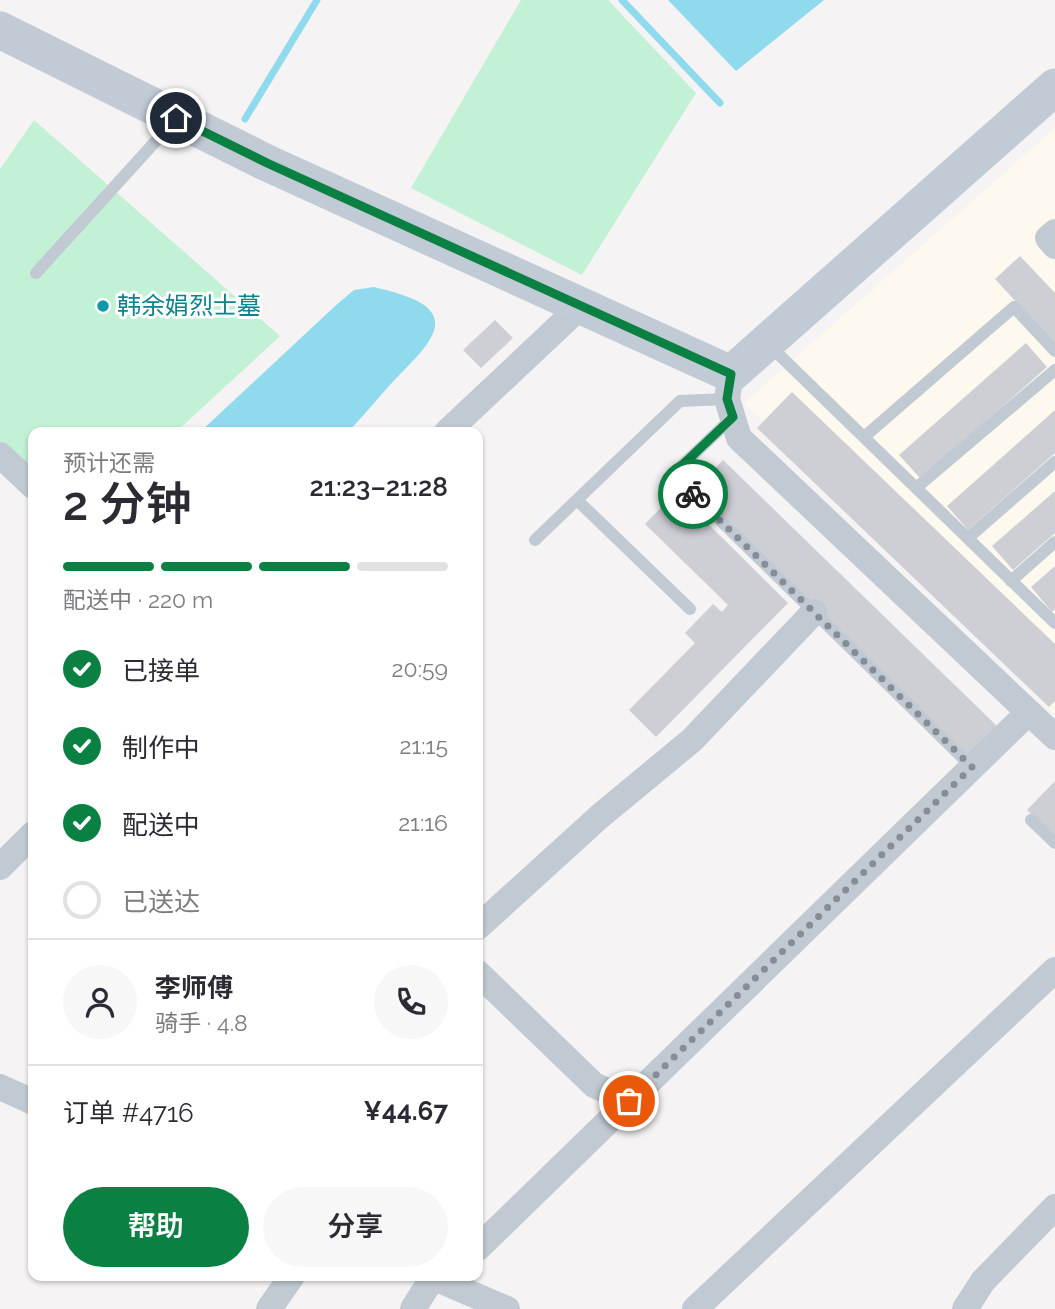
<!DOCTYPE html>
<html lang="zh">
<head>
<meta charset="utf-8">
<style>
  :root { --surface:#fff; --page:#f7f7f7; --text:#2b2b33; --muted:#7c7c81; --line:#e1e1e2; --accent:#0b8043 }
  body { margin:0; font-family:Raleway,"Noto Sans SC",sans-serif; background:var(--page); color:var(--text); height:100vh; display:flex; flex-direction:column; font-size:26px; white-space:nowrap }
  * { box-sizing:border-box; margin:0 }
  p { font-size:23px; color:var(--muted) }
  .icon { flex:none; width:38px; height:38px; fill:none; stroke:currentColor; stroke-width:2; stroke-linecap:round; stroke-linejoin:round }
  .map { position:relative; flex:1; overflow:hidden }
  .side { position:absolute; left:28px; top:427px; width:455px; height:854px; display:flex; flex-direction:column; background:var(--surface); border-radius:14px; box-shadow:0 2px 5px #0004 }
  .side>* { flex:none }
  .pin { position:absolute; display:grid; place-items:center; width:60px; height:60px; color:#fff; margin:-30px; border:4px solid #fff; border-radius:50%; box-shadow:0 2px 7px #0007 }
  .courier { position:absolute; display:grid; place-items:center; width:70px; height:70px; margin:-35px; border:5px solid #0b8043; border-radius:50%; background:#fff; color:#222; box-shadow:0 2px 9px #0007 }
  .overview em { font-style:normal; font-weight:600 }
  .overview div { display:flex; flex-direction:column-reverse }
  .overview { display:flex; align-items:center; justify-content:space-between; height:119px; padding:0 35px }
  h1 { font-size:46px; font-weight:600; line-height:52px }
  .bar { display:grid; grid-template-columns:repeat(4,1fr); gap:10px 7px; align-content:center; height:84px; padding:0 35px }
  .bar i { height:9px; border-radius:5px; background:var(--line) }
  .bar .on { background:var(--accent) }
  .bar p { grid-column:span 4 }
  .line { display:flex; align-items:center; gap:18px; padding:0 35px; border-top:2px solid var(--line) }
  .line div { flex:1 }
  .round { display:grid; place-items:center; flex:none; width:74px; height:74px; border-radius:37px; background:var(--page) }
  ol { padding:0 35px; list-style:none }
  li { display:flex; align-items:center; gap:21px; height:77px }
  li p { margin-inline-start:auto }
  li .icon { padding:7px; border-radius:50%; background:var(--accent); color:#fff; stroke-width:4 }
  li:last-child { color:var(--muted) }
  li i { width:38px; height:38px; border:4px solid var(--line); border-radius:50% }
  .button { display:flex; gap:14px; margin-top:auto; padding:14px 35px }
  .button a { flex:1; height:80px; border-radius:42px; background:var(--accent); color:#fff; font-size:28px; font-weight:600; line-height:80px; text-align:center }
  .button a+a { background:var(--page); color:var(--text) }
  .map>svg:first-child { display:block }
  .commercial { fill:#fdf9ef }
  .green { fill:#c3f1d5 }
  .water { fill:#90daee }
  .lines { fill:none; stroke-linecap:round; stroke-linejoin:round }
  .stream { stroke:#90daee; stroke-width:7 }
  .building { fill:#cdcfd5 }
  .lane { stroke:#c1cad2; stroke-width:12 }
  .street { stroke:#c1cad2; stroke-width:26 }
  .secondary { stroke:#c1cbd6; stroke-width:37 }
  .done { stroke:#868d94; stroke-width:7; stroke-dasharray:0 12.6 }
  .route { stroke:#0b8043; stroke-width:9 }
  .culture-dot { fill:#0f9aa8; stroke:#fff; stroke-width:2.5 }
  .labels { text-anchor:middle; stroke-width:6; stroke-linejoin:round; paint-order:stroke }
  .culture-label { font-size:24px; fill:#0d838f; stroke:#fff; text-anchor:start }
</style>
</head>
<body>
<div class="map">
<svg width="1055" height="1309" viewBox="0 0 1055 1309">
  <rect width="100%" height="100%" fill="#f5f3f3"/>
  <path class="commercial" d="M1055,128V712L1054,713L744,403Z"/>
  <path class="green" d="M521,0H608L696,93L582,275L411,188Z
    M34,120L280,336L176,432H33V474L0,444V169Z"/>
  <path class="water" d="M668,0H824L736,71Z
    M374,287C432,301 460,316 407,367C386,388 368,411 348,432H200L334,307L354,290Z"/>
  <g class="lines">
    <path class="stream" d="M622,0L720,103
      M245,119L317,0"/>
  </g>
  <path class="building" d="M1020,256L1055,293V344L995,279Z
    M495,320L513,338L481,368L463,350Z
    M1026,343L1047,367L921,479L899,455Z
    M792,392L1055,644V701L1049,707L757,428Z
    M1055,410V453L968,530L947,506Z
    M723,460L998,727L968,757L693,491Z
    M1055,491V533L1013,570L992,546Z
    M676,492L788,603L656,737L629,710L695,643L685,633L713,604L722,612L728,605L645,524Z
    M1055,566V609L1052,612L1031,587Z
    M1055,781V837L1027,810Z"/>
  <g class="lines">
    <path class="lane" d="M36,273L174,121
      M769,345L1055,623
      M733,417L673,474L972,767
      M864,437L1014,307L1055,351
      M916,488L1055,370
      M577,500L690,609
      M968,538L1055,462
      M535,540L680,401L727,399
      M1011,581L1055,542
      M1031,820L1055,843"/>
    <path class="street" d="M1055,232L1048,238L1055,246
      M731,374L727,399L739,438L1055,737
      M447,432L582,305
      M0,455L33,486
      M0,867L33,834
      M478,927L599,817L692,740L814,612
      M478,973L594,1085L629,1101
      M0,1087L33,1102
      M478,1248L1029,712
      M430,1276L507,1309
      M269,1309L292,1276
      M413,1309L433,1277
      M695,1309L1055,970
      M965,1309L983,1281L1055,1207"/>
    <path class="secondary" d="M0,30L267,163L731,374L1055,87"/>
  </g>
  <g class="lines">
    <path class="done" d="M629,1101L972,767L693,494"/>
    <path class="route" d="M176,118L267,163L731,374L727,399L733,417L673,474L693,494"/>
  </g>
  <circle class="culture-dot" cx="103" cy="306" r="7"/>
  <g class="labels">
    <g class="culture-label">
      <text x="117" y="314">韩余娟烈士墓</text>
    </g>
  </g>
</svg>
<div class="pin" style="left:629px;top:1101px;background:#ea580c"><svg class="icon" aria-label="bag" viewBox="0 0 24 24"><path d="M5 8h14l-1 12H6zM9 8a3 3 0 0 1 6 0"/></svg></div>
<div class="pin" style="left:176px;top:118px;background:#1f2937"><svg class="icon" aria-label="home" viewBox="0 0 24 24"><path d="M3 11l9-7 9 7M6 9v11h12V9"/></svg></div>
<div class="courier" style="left:693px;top:494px"><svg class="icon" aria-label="bike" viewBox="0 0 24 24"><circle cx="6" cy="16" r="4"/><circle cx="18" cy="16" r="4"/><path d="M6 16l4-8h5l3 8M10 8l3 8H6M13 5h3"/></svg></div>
<section class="side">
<div class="overview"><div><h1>2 分钟</h1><p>预计还需</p></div><em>21:23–21:28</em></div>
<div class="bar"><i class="on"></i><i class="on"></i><i class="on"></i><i></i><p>配送中 · 220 m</p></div>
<ol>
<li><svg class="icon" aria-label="check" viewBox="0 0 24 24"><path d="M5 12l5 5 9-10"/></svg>已接单<p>20:59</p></li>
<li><svg class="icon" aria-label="check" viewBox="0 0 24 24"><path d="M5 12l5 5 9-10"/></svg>制作中<p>21:15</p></li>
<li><svg class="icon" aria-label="check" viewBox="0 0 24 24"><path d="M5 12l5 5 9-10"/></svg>配送中<p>21:16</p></li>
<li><i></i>已送达</li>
</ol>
<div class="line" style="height:126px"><a class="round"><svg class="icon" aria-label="person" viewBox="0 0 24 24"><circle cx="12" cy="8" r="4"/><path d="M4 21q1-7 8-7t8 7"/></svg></a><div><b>李师傅</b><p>骑手 · 4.8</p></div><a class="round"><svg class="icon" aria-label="phone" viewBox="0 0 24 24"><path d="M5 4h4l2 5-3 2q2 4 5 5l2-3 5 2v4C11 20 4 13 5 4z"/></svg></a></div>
<div class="line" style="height:91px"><div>订单 #4716</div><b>¥44.67</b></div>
<div class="button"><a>帮助</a><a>分享</a></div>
</section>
</div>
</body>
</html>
